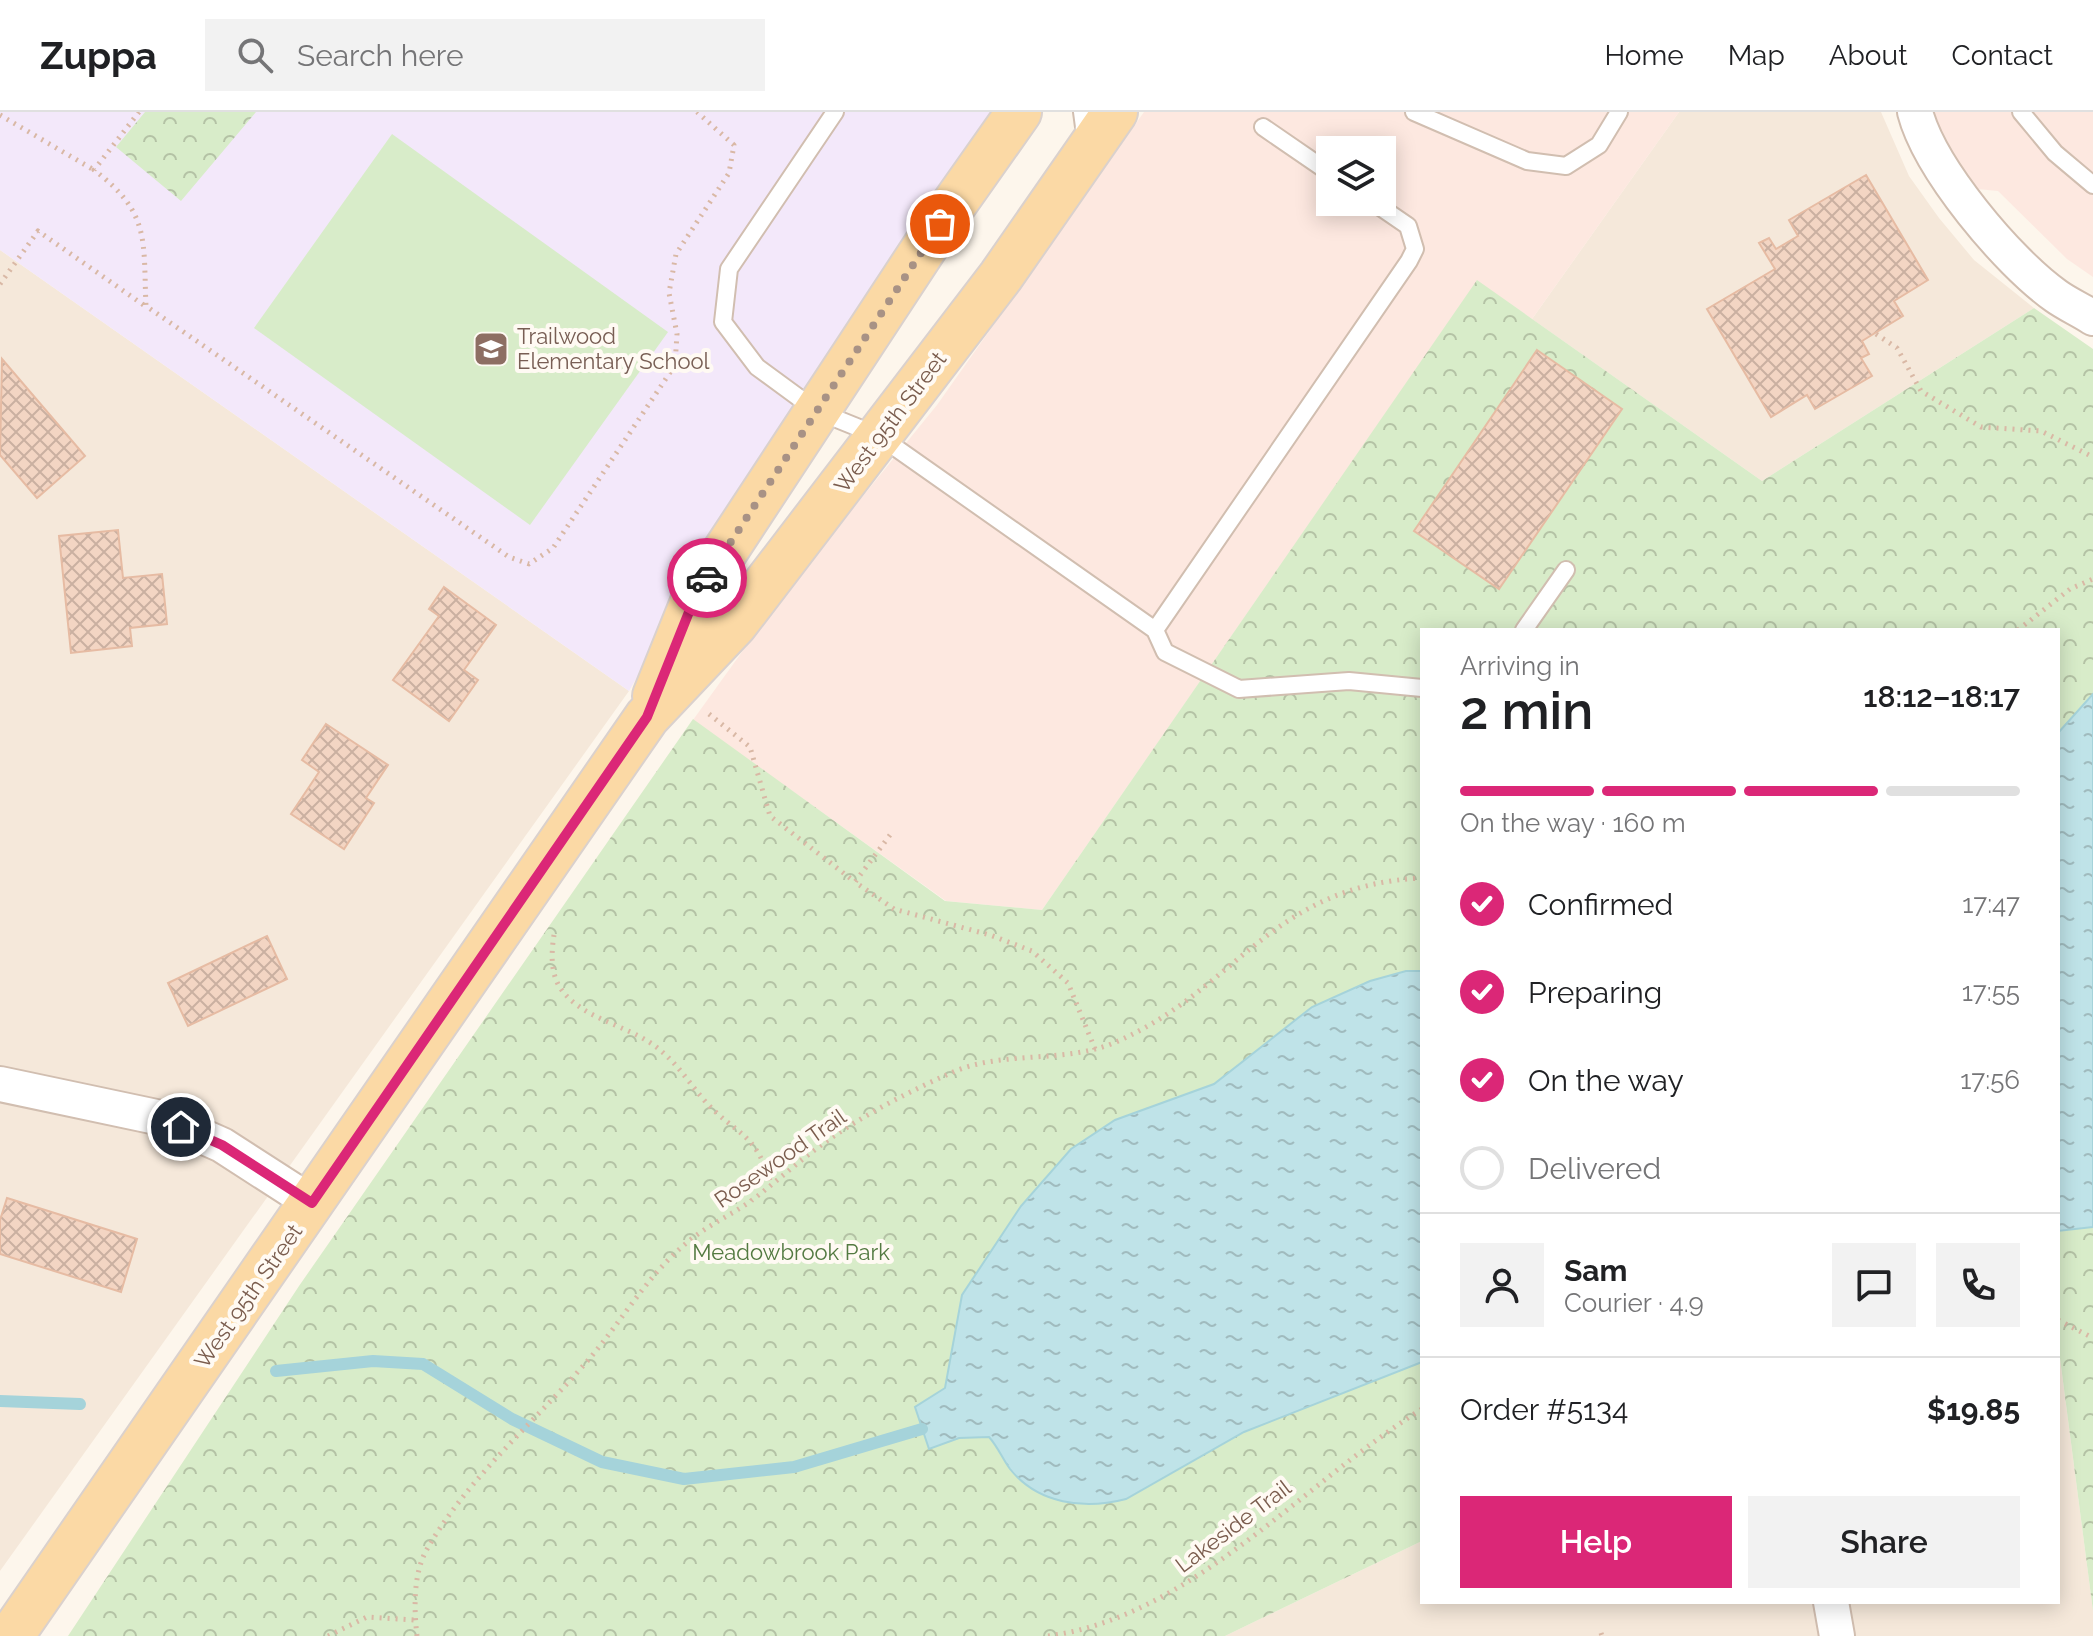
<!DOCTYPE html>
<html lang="en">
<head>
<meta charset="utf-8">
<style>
  :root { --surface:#fff; --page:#f2f2f2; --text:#202124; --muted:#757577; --line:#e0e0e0; --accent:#db2777 }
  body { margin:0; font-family:Raleway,sans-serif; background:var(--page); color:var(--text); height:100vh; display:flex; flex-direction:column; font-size:30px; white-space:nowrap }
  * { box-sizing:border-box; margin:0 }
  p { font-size:26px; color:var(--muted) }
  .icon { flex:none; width:44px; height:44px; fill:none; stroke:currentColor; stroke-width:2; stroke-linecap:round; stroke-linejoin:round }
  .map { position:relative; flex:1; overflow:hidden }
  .panel { position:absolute; left:1420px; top:516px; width:640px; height:976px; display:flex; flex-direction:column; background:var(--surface); border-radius:0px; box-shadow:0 4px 20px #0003 }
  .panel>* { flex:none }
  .tools { position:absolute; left:1316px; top:24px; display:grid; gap:16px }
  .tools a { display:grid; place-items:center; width:80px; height:80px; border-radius:0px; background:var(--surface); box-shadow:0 4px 20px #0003; font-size:40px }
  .pin { position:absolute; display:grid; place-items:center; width:68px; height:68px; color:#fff; margin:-34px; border:4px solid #fff; border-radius:50%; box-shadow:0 2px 8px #0007 }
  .courier { position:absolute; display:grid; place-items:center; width:80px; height:80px; margin:-40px; border:6px solid #db2777; border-radius:50%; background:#fff; color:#222; box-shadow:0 2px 10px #0007 }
  .headline em { font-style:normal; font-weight:600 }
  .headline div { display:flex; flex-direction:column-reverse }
  .headline { display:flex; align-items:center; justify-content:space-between; height:136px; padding:0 40px }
  h1 { font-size:52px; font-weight:600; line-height:60px }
  .bar { display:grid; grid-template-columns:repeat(4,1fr); gap:12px 8px; align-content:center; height:96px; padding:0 40px }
  .bar i { height:10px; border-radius:6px; background:var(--line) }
  .bar .selected { background:var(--accent) }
  .bar p { grid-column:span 4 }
  .line { display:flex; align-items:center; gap:20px; padding:0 40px; border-top:2px solid var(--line) }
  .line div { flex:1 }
  .round { display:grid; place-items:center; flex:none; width:84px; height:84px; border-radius:0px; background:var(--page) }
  ol { padding:0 40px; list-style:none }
  li { display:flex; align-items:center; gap:24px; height:88px }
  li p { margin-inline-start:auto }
  li .icon { padding:8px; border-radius:50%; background:var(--accent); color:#fff; stroke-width:4 }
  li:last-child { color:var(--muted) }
  li i { width:44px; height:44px; border:4px solid var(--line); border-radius:50% }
  .button { display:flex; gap:16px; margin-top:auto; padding:16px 40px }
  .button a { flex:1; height:92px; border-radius:0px; background:var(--accent); color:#fff; font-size:32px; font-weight:600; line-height:92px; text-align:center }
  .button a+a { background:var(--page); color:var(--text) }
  header { display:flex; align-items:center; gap:48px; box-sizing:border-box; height:112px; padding:0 40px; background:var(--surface); border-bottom:2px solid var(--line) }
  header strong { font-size:38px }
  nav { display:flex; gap:44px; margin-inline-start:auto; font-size:28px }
  .search { width:560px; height:72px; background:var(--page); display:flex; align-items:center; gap:20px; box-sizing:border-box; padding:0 28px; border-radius:0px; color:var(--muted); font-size:30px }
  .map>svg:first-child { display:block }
  .residential { fill:#f5e8da }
  .commercial { fill:#fde8e0; fill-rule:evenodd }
  .education { fill:#f3e8fa }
  .park { fill:url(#park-crowns) }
  .garden { fill:#d8ecc9 }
  .water { fill:url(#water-ripples); stroke:#a5d3da; stroke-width:2 }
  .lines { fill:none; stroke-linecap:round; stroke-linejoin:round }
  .stream { stroke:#a5d3da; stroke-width:12 }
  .building { fill:url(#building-cross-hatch); stroke:#e6bba3; stroke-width:2 }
  .service-casing { stroke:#d1beb0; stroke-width:20 }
  .minor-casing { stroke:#d1beb0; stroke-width:38 }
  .primary-casing { stroke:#dad1cd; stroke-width:48 }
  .path { stroke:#d9b8a5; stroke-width:5; stroke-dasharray:2 6; stroke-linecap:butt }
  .service { stroke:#fff; stroke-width:16 }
  .minor { stroke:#fff; stroke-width:34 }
  .primary { stroke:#fbd9a5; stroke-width:44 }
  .done { stroke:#a89285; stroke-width:8; stroke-dasharray:0 14.4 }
  .route { stroke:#db2777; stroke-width:10 }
  .labels { text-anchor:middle; stroke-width:8; stroke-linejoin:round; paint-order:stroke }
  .education-label { font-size:22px; fill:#785e54; stroke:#fffaf3; text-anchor:start }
  .street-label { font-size:22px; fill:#7a5c4d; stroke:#fffaf3 }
  .park-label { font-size:22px; fill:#537a41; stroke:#fffaf3 }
</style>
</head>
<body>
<header>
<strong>Zuppa</strong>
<div class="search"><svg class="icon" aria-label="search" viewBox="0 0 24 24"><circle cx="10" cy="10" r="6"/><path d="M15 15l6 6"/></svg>Search here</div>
<nav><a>Home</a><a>Map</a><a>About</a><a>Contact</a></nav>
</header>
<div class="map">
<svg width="2093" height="1524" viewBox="0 0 2093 1524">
  <defs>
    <pattern id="park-crowns" width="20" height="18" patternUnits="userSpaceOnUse" patternTransform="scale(2)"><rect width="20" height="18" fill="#d8ecc9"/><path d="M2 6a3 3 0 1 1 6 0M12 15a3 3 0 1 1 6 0" fill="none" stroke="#b4c2a5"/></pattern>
    <pattern id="water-ripples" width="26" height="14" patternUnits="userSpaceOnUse" patternTransform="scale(2)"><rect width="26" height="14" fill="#bfe3e8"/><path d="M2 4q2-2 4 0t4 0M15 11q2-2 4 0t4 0" fill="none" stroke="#a0bbbe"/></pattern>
    <pattern id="building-cross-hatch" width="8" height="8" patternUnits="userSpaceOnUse" patternTransform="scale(2)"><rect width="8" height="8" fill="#f3d5c3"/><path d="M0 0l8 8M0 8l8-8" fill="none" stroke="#cab0a1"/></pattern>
  </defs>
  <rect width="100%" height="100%" fill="#fdf6ec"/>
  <path class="residential" d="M1679,0H1881L1909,64L1939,106L1974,148L2034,196L1762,369L1532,207Z
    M0,138L629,579L0,1459Z
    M2058,1231L2093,1499V1524H1225L1422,1429V1490H2058Z"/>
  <path class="commercial" d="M1144,0H1679L1532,207L1477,169L1042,798L946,789L693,608L785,480L937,293ZM1330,38H1382V90H1330Z
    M1931,0H2093V165L2067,147L1998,79L1977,77L1946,34Z"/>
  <path class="education" d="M0,0H1005L770,337L629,579L0,138Z"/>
  <path class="park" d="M145,0H256L181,89L116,35Z
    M1477,168L1762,369L2034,196L2093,237V1499L2058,1231V518H1422V1429L1225,1524H68L299,1174L693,607L945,789L1042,798Z"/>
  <path class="garden" d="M392,22L668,220L530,413L254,216Z"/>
  <path class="water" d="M2093,582V1115L2058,1119V621Z
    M1406,859H1422V1250L1244,1320L1126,1387C1084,1398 1038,1392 1010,1357C1002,1346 998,1335 989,1325L959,1326L929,1337L915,1295L945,1276L962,1183L1021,1094L1071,1037L1115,1008L1214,972L1312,895L1370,869Z"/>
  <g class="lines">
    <path class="stream" d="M276,1259L373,1249L423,1252L512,1307L602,1350L684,1367L794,1355L922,1317
      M0,1289L80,1292"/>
  </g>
  <path class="building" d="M1866,63L1928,168L1894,189L1903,204L1862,229L1869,242L1861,246L1872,264L1815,297L1807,283L1771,305L1707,197L1775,157L1759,131L1769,126L1776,137L1798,124L1789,108Z
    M1537,238L1622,297L1499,477L1414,419Z
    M2,247L85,344L37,386L0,343Z
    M118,418L123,466L162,462L167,512L130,516L132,534L71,541L59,424Z
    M444,475L496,513L464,558L478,568L449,609L393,568L439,504L429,497Z
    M326,612L388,653L366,686L374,691L344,737L291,702L319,660L302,648Z
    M267,824L287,867L188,914L168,871Z
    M7,1086L137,1127L121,1180L0,1142V1108Z"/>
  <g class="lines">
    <defs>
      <path id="service" d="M835,0L729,157L723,210L757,255L817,299L879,324L1155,518L1409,149L1415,137L1408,114L1373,90
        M1082,0L1086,30
        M1414,0L1527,49L1566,54L1599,33L1619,0
        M2021,0L2055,41L2093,73
        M1263,15L1330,61
        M1155,518L1165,540L1239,577L1349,569L1422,576
        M1524,518L1566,458"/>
      <path id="minor" d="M1915,0C1930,57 2007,149 2056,184C2067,192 2081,198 2093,206
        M0,972L161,1006L222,1033L312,1091
        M1831,1490L1837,1524"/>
      <path id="primary" d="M655,584L695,485L940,112L1019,0
        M11,1524L647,605L735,512L1001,164L1115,0"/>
    </defs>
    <use href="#service" class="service-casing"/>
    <use href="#minor" class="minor-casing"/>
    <use href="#primary" class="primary-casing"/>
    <path class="path" d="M139,0L94,58C151,101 143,129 146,194L509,445L529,452L553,436L675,253L677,222L669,181L676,142L729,61L734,33L697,0
      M0,3L94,58
      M0,172L38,119L145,194
      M1876,222L1897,236L1921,279L1981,315L2041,319L2093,345
      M2018,518L2070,477L2093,467
      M709,602L750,635L770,704L855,770
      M890,723L855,770L894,797L990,823L1032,839L1068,871L1095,937
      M554,823C551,842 550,865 564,881C585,906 623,913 649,930C673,945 686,967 704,988C736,1024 755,1018 771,1072
      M2058,1208L2093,1226
      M1601,1521L1602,1524
      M328,1524L367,1505L415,1508
      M417,1524C414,1498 413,1463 426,1439C467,1366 536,1309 590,1246C624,1206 648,1162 689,1129C708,1113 731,1103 751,1089C776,1070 799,1049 824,1031C863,1003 910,979 953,960C1004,938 1066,952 1116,930C1236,878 1271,773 1422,766
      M1048,1524C1191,1505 1303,1371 1422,1297"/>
    <use href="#service" class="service"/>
    <use href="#minor" class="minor"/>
    <use href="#primary" class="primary"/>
  </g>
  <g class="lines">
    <path class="done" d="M707,466L940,112"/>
    <path class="route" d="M181,1015L222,1033L312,1091L647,605L695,485L707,466"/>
  </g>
  <defs>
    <symbol id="school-square" viewBox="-11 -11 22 22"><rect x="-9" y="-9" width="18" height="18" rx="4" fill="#8d6e63" stroke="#fffaf3"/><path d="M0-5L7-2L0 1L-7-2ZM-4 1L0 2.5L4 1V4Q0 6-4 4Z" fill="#fff"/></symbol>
  </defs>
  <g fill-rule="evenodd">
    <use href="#school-square" x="471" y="217" width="40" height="40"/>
  </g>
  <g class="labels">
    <g class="education-label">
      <text x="517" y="232">Trailwood<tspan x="517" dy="25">Elementary School</tspan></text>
    </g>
    <g class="street-label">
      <text transform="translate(890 310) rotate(-53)" y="8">West 95th Street</text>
      <text transform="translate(780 1046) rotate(-35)" y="8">Rosewood Trail</text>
      <text transform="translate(248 1184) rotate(-55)" y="8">West 95th Street</text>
      <text transform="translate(1233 1414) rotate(-37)" y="8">Lakeside Trail</text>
    </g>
    <g class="park-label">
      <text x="791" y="1148">Meadowbrook Park</text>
    </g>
  </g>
</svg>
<div class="tools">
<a><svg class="icon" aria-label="layers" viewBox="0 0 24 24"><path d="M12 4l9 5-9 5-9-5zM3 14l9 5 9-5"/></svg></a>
</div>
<div class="pin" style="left:940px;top:112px;background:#ea580c"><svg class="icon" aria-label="bag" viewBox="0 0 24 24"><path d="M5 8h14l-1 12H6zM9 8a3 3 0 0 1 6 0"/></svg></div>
<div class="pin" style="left:181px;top:1015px;background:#1f2937"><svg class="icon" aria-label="home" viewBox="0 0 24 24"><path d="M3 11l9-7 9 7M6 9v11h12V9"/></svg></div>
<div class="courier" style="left:707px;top:466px"><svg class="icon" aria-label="car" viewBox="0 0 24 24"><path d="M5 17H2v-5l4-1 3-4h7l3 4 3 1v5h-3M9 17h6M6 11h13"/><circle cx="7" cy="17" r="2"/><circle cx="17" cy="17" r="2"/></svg></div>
<section class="panel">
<div class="headline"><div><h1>2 min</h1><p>Arriving in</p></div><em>18:12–18:17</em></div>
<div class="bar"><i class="selected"></i><i class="selected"></i><i class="selected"></i><i></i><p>On the way · 160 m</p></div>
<ol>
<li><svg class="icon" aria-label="check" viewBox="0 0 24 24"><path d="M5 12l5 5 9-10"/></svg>Confirmed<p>17:47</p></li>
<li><svg class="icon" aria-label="check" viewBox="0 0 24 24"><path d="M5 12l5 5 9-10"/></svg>Preparing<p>17:55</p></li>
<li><svg class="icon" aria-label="check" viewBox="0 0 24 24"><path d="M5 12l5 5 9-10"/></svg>On the way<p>17:56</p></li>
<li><i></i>Delivered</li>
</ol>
<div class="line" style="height:144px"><a class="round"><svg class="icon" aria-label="person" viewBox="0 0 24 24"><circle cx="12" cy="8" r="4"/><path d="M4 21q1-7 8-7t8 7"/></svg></a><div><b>Sam</b><p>Courier · 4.9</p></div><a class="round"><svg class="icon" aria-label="chat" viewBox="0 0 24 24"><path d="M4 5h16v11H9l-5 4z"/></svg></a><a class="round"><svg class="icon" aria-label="phone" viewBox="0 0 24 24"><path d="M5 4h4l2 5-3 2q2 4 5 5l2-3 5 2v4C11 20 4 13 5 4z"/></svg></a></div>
<div class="line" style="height:104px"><div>Order #5134</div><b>$19.85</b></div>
<div class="button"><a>Help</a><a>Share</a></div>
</section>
</div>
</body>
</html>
